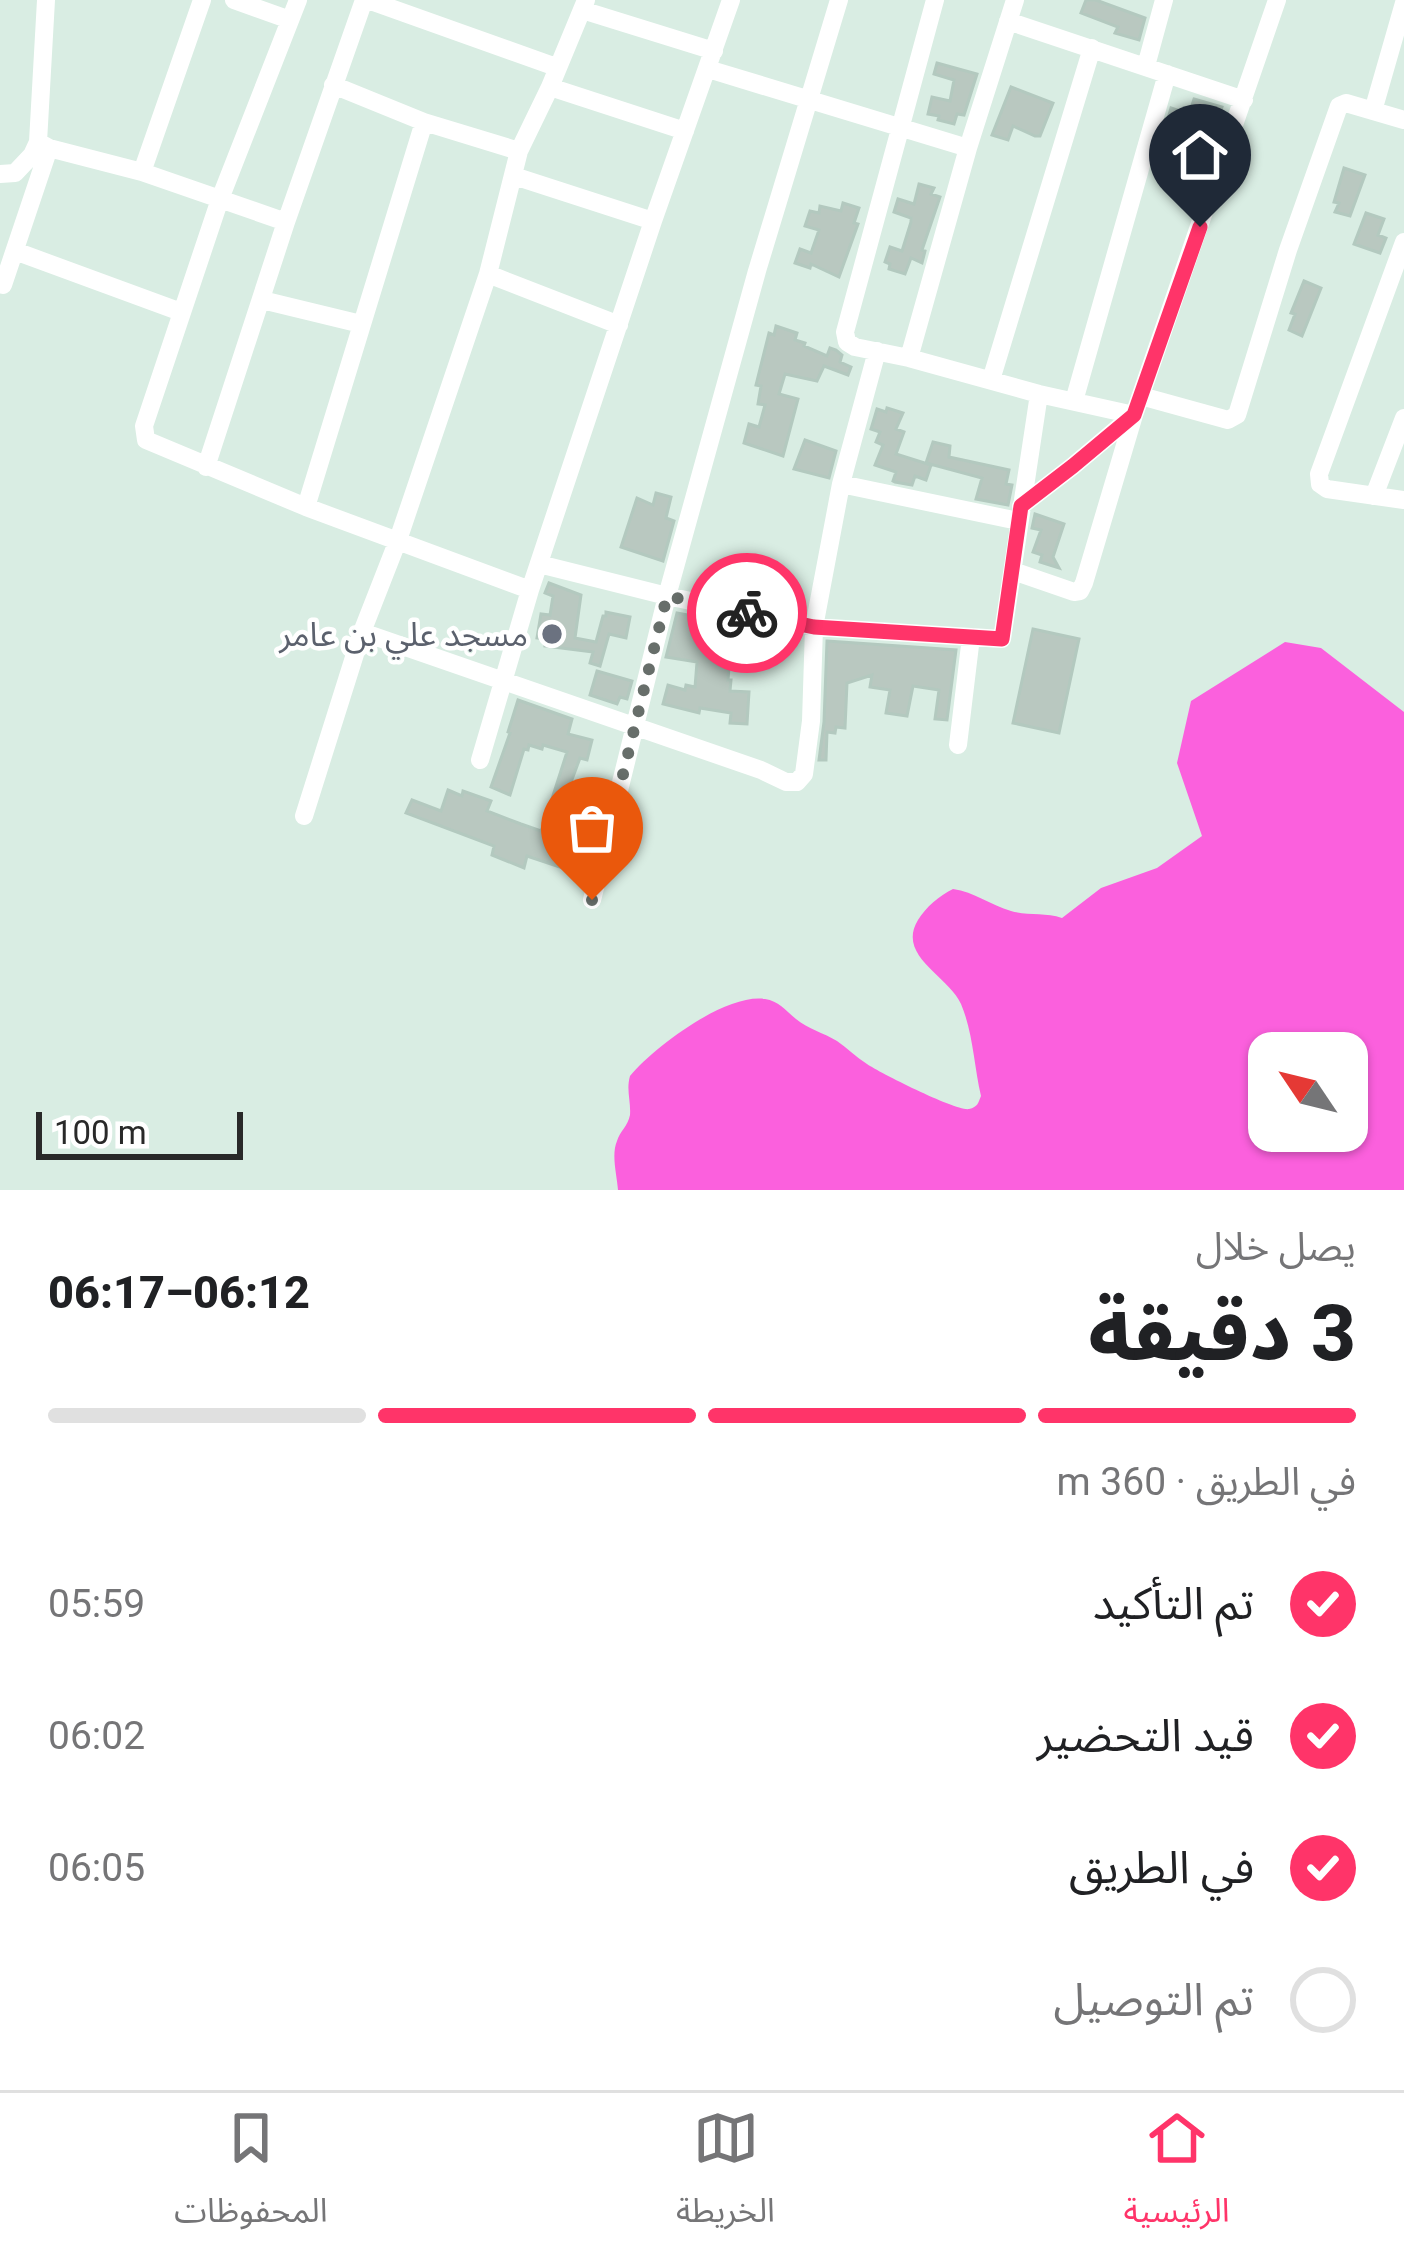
<!DOCTYPE html>
<html lang="ar">
<head>
<meta charset="utf-8">
<style>
  :root { --surface:#fff; --page:#f6f6f6; --text:#202124; --muted:#757577; --line:#e0e0e0; --accent:#ff3469 }
  body { margin:0; font-family:Roboto,"Noto Sans Arabic",sans-serif; background:var(--page); color:var(--text); direction:rtl; height:100vh; display:flex; flex-direction:column; font-size:45px; white-space:nowrap }
  * { box-sizing:border-box; margin:0 }
  p { font-size:39px; color:var(--muted) }
  .icon { flex:none; width:66px; height:66px; fill:none; stroke:currentColor; stroke-width:2; stroke-linecap:round; stroke-linejoin:round }
  .map { position:relative; height:1190px; overflow:hidden; direction:ltr }
  .side { display:flex; flex-direction:column; background:var(--surface); flex:1 }
  .side>* { flex:none }
  .needle { width:78px; rotate:305deg }
  .buttons { position:absolute; left:1248px; top:1032px; display:grid; gap:24px }
  .buttons a { display:grid; place-items:center; width:120px; height:120px; border-radius:24px; background:var(--surface); box-shadow:0 3px 9px #0004; font-size:60px }
  .scale { position:absolute; left:36px; bottom:30px; width:207px; box-sizing:border-box; padding-left:12px; border:6px solid #292929; border-top:0; font-size:33px; line-height:42px; white-space:nowrap; color:#292929; -webkit-text-stroke:9px #fff; paint-order:stroke }
  .pin { position:absolute; display:grid; place-items:center; width:102px; height:102px; color:#fff; margin:-123px -51px; border-radius:50% 50% 50% 0; rotate:-45deg; box-shadow:0 0 12px #0007 }
  .pin .icon { rotate:45deg }
  .courier { position:absolute; display:grid; place-items:center; width:120px; height:120px; margin:-60px; border:9px solid #ff3469; border-radius:50%; background:#fff; color:#222; box-shadow:0 3px 15px #0007 }
  .headline em { font-style:normal; font-weight:800 }
  .headline div { display:flex; flex-direction:column-reverse }
  .headline { display:flex; align-items:center; justify-content:space-between; height:204px; padding:0 48px }
  h1 { font-size:78px; font-weight:800; line-height:90px }
  .bar { display:grid; grid-template-columns:repeat(4,1fr); gap:18px 12px; align-content:center; height:144px; padding:0 48px }
  .bar i { height:15px; border-radius:9px; background:var(--line) }
  .bar .on { background:var(--accent) }
  .bar p { grid-column:span 4 }
  ol { padding:0 48px; list-style:none }
  li { display:flex; align-items:center; gap:36px; height:132px }
  li p { margin-inline-start:auto }
  li .icon { padding:12px; border-radius:50%; background:var(--accent); color:#fff; stroke-width:4 }
  li:last-child { color:var(--muted) }
  li i { width:66px; height:66px; border:6px solid var(--line); border-radius:50% }
  .tabs { display:flex; justify-content:space-around; align-items:center; height:168px; border-top:3px solid var(--line); background:var(--surface); font-size:33px; color:var(--muted) }
  .tabs a { display:grid; justify-items:center; gap:6px }
  .tabs .on { color:var(--accent) }
  .map>svg:first-child { display:block }
  .water { fill:#fb60dd; fill-rule:evenodd }
  .building { fill:#b9c8c0; stroke:#b3c9bf; stroke-width:3 }
  .lines { fill:none; stroke-linecap:round; stroke-linejoin:round }
  .minor { stroke:#fff; stroke-width:18 }
  .done { stroke:#676e6a; stroke-width:12; stroke-dasharray:0 21.6 }
  .route { stroke:#ff3469; stroke-width:15 }
  .worship-dot { fill:#6b7280; stroke:#fff; stroke-width:4.5 }
  .labels { text-anchor:middle; stroke-width:9; stroke-linejoin:round; paint-order:stroke }
  .worship-label { font-size:33px; fill:#5b616d; stroke:#fff; text-anchor:end }
</style>
</head>
<body>
<div class="map">
<svg width="1404" height="1190" viewBox="0 0 1404 1190">
  <rect width="100%" height="100%" fill="#d9ede3"/>
  <path class="water" d="M1285,642L1321,648L1404,712V1190H618C617,1175 611,1155 617,1141C620,1131 628,1126 630,1115C631,1101 626,1090 630,1076C654,1047 726,993 765,999C779,1001 786,1011 796,1019C808,1029 824,1033 837,1041C847,1048 856,1057 867,1064C880,1073 958,1112 969,1109C978,1107 978,1103 981,1096C974,1066 973,1032 961,1004C949,976 896,956 918,920C926,907 939,896 953,889C974,892 991,905 1011,911C1028,916 1045,912 1062,918L1101,888L1157,868L1202,836L1177,763L1191,701ZM1269,1053H1347V1131H1269Z"/>
  <path class="building" d="M1086,0H1096L1145,18L1139,40L1115,33L1118,27L1081,13Z
    M937,63L977,74L964,115L957,114L954,124L938,120L939,116L928,114L932,97L950,101L954,80L934,74Z
    M1011,87L1053,103L1040,136H1035L1013,126L1008,140L992,135Z
    M1194,99L1222,107L1219,117L1212,115L1208,127L1195,123L1186,141L1171,136L1175,125L1167,122L1171,108L1189,114Z
    M1344,168L1365,175L1350,216L1335,212L1339,203L1334,202Z
    M919,184L934,188L931,194L940,197L922,250L925,251L922,263L911,258L905,274L889,269L890,264L885,262L890,247L902,251L911,222V218L894,212L898,199L914,204Z
    M843,203L859,208L854,223L858,224L839,277L811,264L810,268L795,263L800,249L811,253L819,230L805,226L810,211L819,213L820,206L841,211Z
    M1366,213L1384,219L1378,235L1386,238L1380,253L1354,244Z
    M1304,281L1321,288L1302,336L1289,330L1295,314L1291,313Z
    M776,326L797,333L795,340L805,343L804,346L827,356L830,348L836,350L842,355L840,362L851,367L848,375L824,366L817,381L785,374L779,394L798,399L783,456L744,443L749,424L759,427L765,405L758,404L761,386L756,385L769,333L774,335Z
    M887,408L903,413L896,429L904,432L896,454L931,465L926,480L915,476L912,485L895,482L893,481L896,472L875,465L883,445L876,442L880,432L871,429L877,409L886,412Z
    M805,440L836,451L829,478L794,469Z
    M933,442L950,446L949,457L1009,470L1006,484L1012,485L1008,505L976,499L982,478L926,463Z
    M656,493L671,497L666,518L674,521L663,561L621,547L637,498L653,505Z
    M1035,514L1064,524L1053,557L1059,568L1040,562L1042,555L1033,552L1041,530L1032,528Z
    M549,583L581,595L575,638L596,642L603,616H606V612L630,617L626,638L609,634L600,666L590,663L593,652L545,646L546,639L537,638L541,614L550,615L553,596L545,593Z
    M677,613L719,621L717,632L727,641L771,642V658L730,656L728,680H731L730,691L749,692L747,724L730,723L731,713L700,708L699,713L663,704L668,685L685,690L686,685L695,687L697,662L666,657Z
    M1033,629L1079,639L1059,733L1013,723Z
    M827,641L956,650L947,720L935,719L939,690L913,686L907,716L886,713L890,690L870,687L872,675L847,683L845,728L836,727L835,733L827,732L826,760H819L824,722Z
    M597,671L632,681L627,699L620,697L617,704L590,695Z
    M518,700L572,719L568,734L592,740L587,760L580,758L561,809L550,805L567,752L543,745L542,749L529,745L528,750L524,749L510,795L491,787L510,733L508,732Z
    M448,790L462,796L463,791L491,801L487,811L521,824L541,831L543,826L558,831L560,839L571,842L563,868L527,856L524,868L492,855L494,846L406,813L412,800L441,811Z"/>
  <g class="lines">
    <path class="minor" d="M234,0L290,20
      M298,0L220,199L144,426L146,440L306,507L530,590
      M368,0L556,67
      M935,0L845,332L847,342L855,347L909,358L1039,394L1134,415
      M582,10L714,51
      M1008,21L1244,100
      M1146,66L1164,0
      M708,69L968,148
      M333,85L424,122L519,151
      M550,87L685,131
      M1373,111L1404,3
      M38,142L49,148L142,172L286,222
      M142,172L202,0
      M0,174L15,173L32,155L38,142L46,0
      M514,176L653,221
      M1404,242L1319,474L1320,484L1327,489L1404,500
      M15,251L181,312
      M488,274L619,325
      M3,285L49,148
      M262,300L361,324
      M909,358L968,148L1015,0
      M991,380L1092,48
      M1141,396L1228,420L1237,415L1288,250L1339,106L1346,103L1404,120
      M1074,401L1167,74
      M206,467L286,222L364,0
      M841,484L1018,521
      M1374,496L1404,418
      M1021,506L1073,466L1130,418
      M306,507L424,122
      M539,564L667,596L814,627L1002,639L1039,394
      M1013,571L1074,592L1080,591L1084,583L1134,415L1277,0
      M362,632L761,770L786,782H797L804,774L811,721L814,627L841,484L877,351
      M958,745L971,637
      M480,760L530,590L653,221L731,0
      M304,816L362,632L398,540L488,274L519,151L550,87L586,0
      M592,900L667,596L757,271L839,0"/>
  </g>
  <g class="lines">
    <path class="done" d="M592,900L667,596L747,613"/>
    <path class="route" d="M747,613L814,627L1002,639L1021,506L1073,466L1134,415L1200,227"/>
  </g>
  <circle class="worship-dot" cx="552" cy="634" r="12"/>
  <g class="labels">
    <g class="worship-label">
      <text x="528" y="646">مسجد علي بن عامر</text>
    </g>
  </g>
</svg>
<div class="buttons">
<a><svg class="needle" viewBox="-14 -14 28 28"><path d="M0-13l5 13h-10z" fill="#e53935"/><path d="M0 13l5-13h-10z" fill="#757577"/></svg></a>
</div>
<div class="scale">100 m</div>
<div class="pin" style="left:592px;top:900px;background:#ea580c"><svg class="icon" aria-label="bag" viewBox="0 0 24 24"><path d="M5 8h14l-1 12H6zM9 8a3 3 0 0 1 6 0"/></svg></div>
<div class="pin" style="left:1200px;top:227px;background:#1f2937"><svg class="icon" aria-label="home" viewBox="0 0 24 24"><path d="M3 11l9-7 9 7M6 9v11h12V9"/></svg></div>
<div class="courier" style="left:747px;top:613px"><svg class="icon" aria-label="bike" viewBox="0 0 24 24"><circle cx="6" cy="16" r="4"/><circle cx="18" cy="16" r="4"/><path d="M6 16l4-8h5l3 8M10 8l3 8H6M13 5h3"/></svg></div>
</div>
<section class="side">
<div class="headline"><div><h1>3 دقيقة</h1><p>يصل خلال</p></div><em>06:12–06:17</em></div>
<div class="bar"><i class="on"></i><i class="on"></i><i class="on"></i><i></i><p>في الطريق · 360 m</p></div>
<ol>
<li><svg class="icon" aria-label="check" viewBox="0 0 24 24"><path d="M5 12l5 5 9-10"/></svg>تم التأكيد<p>05:59</p></li>
<li><svg class="icon" aria-label="check" viewBox="0 0 24 24"><path d="M5 12l5 5 9-10"/></svg>قيد التحضير<p>06:02</p></li>
<li><svg class="icon" aria-label="check" viewBox="0 0 24 24"><path d="M5 12l5 5 9-10"/></svg>في الطريق<p>06:05</p></li>
<li><i></i>تم التوصيل</li>
</ol>
</section>
<nav class="tabs">
<a class="on"><svg class="icon" aria-label="home" viewBox="0 0 24 24"><path d="M3 11l9-7 9 7M6 9v11h12V9"/></svg>الرئيسية</a>
<a><svg class="icon" aria-label="map" viewBox="0 0 24 24"><path d="M3 6l6-2 6 2 6-2v14l-6 2-6-2-6 2zM9 4v14M15 6v14"/></svg>الخريطة</a>
<a><svg class="icon" aria-label="saved" viewBox="0 0 24 24"><path d="M7 4h10v16l-5-4-5 4z"/></svg>المحفوظات</a>
</nav>
</body>
</html>
